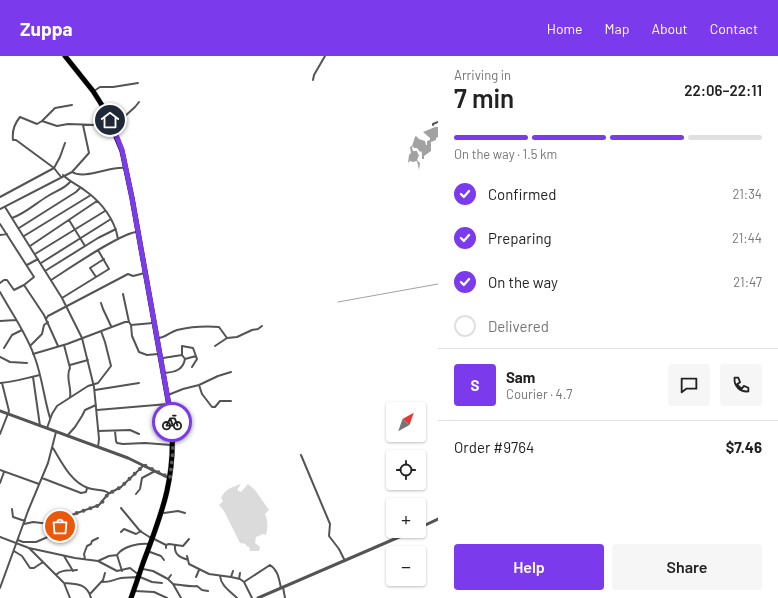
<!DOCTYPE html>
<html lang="en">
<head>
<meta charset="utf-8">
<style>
  :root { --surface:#fff; --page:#f6f6f6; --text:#222; --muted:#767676; --line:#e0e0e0; --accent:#7c3aed }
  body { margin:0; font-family:Barlow,sans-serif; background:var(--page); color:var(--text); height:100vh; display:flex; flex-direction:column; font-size:15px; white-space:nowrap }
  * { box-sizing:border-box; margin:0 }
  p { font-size:13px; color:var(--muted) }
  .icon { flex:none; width:22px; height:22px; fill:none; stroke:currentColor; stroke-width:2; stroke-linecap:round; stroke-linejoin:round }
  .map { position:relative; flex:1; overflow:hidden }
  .sheet { display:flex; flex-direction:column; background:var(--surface); width:340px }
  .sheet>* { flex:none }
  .needle { width:26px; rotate:40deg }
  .buttons { position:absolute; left:386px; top:346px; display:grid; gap:8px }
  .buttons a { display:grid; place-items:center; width:40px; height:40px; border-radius:4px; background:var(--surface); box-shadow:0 1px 3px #0004; font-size:20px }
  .pin { position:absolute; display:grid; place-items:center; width:34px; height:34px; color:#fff; margin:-17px; border:2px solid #fff; border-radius:50%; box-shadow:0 1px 4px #0007 }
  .courier { position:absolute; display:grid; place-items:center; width:40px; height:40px; margin:-20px; border:3px solid #7c3aed; border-radius:50%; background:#fff; color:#222; box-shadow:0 1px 5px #0007 }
  .overview em { font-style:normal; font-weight:600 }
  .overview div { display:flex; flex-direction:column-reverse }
  .overview { display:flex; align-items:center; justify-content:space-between; height:68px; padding:0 16px }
  h1 { font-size:26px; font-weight:600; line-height:30px }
  .bar { display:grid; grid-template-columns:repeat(4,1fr); gap:6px 4px; align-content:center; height:48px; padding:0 16px }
  .bar i { height:5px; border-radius:3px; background:var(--line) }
  .bar .on { background:var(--accent) }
  .bar p { grid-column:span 4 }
  .line { display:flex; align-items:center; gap:10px; padding:0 16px; border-top:1px solid var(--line) }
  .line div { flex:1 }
  .round { display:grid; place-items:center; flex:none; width:42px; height:42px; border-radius:4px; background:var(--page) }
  ol { padding:0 16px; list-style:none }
  li { display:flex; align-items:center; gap:12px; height:44px }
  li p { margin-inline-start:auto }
  li .icon { padding:4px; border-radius:50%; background:var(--accent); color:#fff; stroke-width:4 }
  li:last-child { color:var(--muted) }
  li i { width:22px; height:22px; border:2px solid var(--line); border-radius:50% }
  .cta { display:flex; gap:8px; margin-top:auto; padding:8px 16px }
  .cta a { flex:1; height:46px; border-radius:4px; background:var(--accent); color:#fff; font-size:16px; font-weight:600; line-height:46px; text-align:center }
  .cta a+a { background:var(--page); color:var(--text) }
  header { display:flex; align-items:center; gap:24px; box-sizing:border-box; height:56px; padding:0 20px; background:var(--accent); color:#fff }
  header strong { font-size:19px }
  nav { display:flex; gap:22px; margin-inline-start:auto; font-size:14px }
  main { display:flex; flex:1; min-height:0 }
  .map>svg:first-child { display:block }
  .green { fill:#dbdbdb }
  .water { fill:#a2a2a2 }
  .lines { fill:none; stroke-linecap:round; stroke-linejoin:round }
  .stream { stroke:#a2a2a2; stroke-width:1 }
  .trunk-casing { stroke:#dbdbdb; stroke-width:6 }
  .minor { stroke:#545454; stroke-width:2 }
  .tertiary { stroke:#545454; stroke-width:3 }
  .trunk { stroke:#000; stroke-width:5 }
  .done { stroke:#595959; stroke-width:4; stroke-dasharray:0 7.2 }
  .route { stroke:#7c3aed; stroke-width:5 }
</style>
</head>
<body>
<header>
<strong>Zuppa</strong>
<nav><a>Home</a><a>Map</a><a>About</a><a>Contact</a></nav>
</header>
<main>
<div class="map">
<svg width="438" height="542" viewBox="0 0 438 542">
  <rect width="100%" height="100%" fill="#fff"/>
  <path class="green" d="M241,428L237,434L241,436L248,428L255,434L269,454L265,458C268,465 268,471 266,479L263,478L256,481L255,487L260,491L259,495H250L249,491L246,490V488L240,487L224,455L219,449L223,445L221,442C225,433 232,431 241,428Z"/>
  <path class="water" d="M435,71H438V81L436,82V84L431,86V95L424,100V103H422V97L421,95L420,96L417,92H414L413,90L412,92L413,95H417L418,98L419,99L417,104L420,107L419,114L417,105L413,106L410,105L408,107L409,99L411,97L410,91L412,90L415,81L416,80L419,83L425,85L426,89H427V85L430,84V82L423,76Z"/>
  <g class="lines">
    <path class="stream" d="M338,246L438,228"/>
    <defs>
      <path id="trunk" d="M65,0L93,35L105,54L122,95L132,142L171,361C177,418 163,455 143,507C139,519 135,531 131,542"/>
    </defs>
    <use href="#trunk" class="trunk-casing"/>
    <path class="minor" d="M313,24L314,19L325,0
      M94,35L100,31H113L138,27
      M42,65L55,52L72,49
      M113,65L124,61L135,51L139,46
      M433,69V68L438,66
      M72,116C85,124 110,110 125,112
      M63,119C71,127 79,129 87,136C102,147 115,164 118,183
      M61,121L54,112L16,84H13C12,76 15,67 20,61L37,68L42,65L57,70L68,68L97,69L109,65
      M0,141L54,112L60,101L65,87
      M5,151L62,242L82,282L94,331L99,383L98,391
      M0,153L72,116L89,97L83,69
      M12,162C26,157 36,147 48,140C56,135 64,133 70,126
      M69,164L85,190
      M0,168L34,221L24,229
      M19,172L76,136L80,132
      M0,179L7,178
      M24,180L91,139
      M30,190L97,145
      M35,198L105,155
      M41,207L111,163
      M27,209L38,203
      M45,215L98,182L116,173
      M96,221L90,212L104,203
      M51,224C67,214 122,176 137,176
      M0,227L4,224H7L14,234L24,229L44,259L58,290
      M0,236C12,258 27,278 35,302C42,321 44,342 50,362
      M123,238L129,266
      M62,242L109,213L98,194
      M101,247L103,253L111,270
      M46,263L48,260L128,218L133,220L145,217
      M0,265L16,264
      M131,269L132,280L139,296L147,299L158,298
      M159,282C166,281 170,276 177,274C190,271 205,270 219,271L227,282
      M64,289L70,312C65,321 72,331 70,341
      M30,290L42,278L44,269L48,266
      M215,290L227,282L237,281L252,274L258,273L262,270
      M4,292L12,279L22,274
      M33,298L67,288L125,266H129L131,269L153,267
      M182,299V290L193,292L197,303L192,311
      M0,301L10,306L27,307
      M163,302L182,299L185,303L196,300
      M70,309L88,304
      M165,317C175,316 183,314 185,303
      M33,321L40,370
      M0,327C14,326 26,322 40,319
      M199,329L202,338L212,351H215L220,345H231
      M95,334L139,327
      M168,339L183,333L199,329L218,320L231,316
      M97,354L168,348
      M47,372L52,358L57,350L88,330L98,327L111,310L105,286L101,275
      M98,375L130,374L139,378
      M115,375L116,385L117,387L123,388L145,387L171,389
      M0,378L9,355L2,327
      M67,380L75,371L82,360L85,354L96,349
      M53,392C62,407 71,426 88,432C96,435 101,432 109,437
      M301,399L330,468L329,480L339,493L345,505
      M0,414L39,428
      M42,422L81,437L86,436L87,432
      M0,427L4,416
      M136,438L140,433L142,422L155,415
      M121,452L140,475L151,482
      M12,453L13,461L25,465
      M164,457L178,455L185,457
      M24,468L33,466L50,468L62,467
      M121,476L124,473L136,478L141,475
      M0,481L29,492L64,527L70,542
      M154,483L166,489V492
      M18,484L23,486H36L50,480L55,476L69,460L99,449L108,438L121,431L144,409
      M166,489L169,488L183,490L189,483
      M175,489C174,499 180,501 188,504
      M29,492L75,502L98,505L117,515L130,512L139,519
      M14,495L22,500L30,512H34L43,506
      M150,496L161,500L164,504
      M117,499L122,515
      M64,500L73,515
      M187,500L189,508L209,518L231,521L240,523L244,526L252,542
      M85,503L84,498L87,490L91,488L92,485L98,482
      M98,505L109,500L117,499C123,490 139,487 149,488
      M143,513L153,515L168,523
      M56,519C61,513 70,515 77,514
      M171,519L168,523L173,528C182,529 189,531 197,530L202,534L208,535
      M220,520C221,530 230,535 237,542
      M140,521L152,526L162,527
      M196,521L199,514
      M231,521L233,515
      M239,523L240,517
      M102,526C112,526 112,524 121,522C126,521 132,522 137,521
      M244,526L270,509C278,514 279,523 281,532
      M64,527C76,528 87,527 91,542
      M173,528L181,542
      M283,531L285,542
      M0,532L28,455L48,407L56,376
      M135,535L154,536L167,542
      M90,538L103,524L105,517"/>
    <path class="tertiary" d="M0,355L128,402L169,422
      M419,472L438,463
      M258,542L413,475"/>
    <use href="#trunk" class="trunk"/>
  </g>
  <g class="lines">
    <path class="done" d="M60,470L71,459L100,449L108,438L121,431L144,409L170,422L173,395L172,366"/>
    <path class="route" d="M110,64L122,94L132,142L172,366"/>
  </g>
</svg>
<div class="buttons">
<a><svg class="needle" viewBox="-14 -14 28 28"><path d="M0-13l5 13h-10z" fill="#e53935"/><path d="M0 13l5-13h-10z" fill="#767676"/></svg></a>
<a><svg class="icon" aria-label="locate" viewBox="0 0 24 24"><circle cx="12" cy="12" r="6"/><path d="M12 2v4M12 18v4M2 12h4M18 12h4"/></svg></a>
<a>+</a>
<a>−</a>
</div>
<div class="pin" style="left:60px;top:470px;background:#ea580c"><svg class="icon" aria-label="bag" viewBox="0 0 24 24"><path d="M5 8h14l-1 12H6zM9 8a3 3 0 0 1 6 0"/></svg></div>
<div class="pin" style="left:110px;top:64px;background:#1f2937"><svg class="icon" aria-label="home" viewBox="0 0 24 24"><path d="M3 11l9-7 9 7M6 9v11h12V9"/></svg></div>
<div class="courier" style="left:172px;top:366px"><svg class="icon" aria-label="bike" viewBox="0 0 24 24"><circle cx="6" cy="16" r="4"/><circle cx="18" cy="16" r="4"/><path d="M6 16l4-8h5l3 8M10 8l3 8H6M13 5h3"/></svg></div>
</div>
<section class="sheet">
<div class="overview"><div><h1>7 min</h1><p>Arriving in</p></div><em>22:06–22:11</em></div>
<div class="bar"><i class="on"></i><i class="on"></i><i class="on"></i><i></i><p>On the way · 1.5 km</p></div>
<ol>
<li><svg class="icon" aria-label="check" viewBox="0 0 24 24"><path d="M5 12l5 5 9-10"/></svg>Confirmed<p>21:34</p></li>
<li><svg class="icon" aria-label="check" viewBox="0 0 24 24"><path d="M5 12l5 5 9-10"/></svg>Preparing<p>21:44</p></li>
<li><svg class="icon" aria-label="check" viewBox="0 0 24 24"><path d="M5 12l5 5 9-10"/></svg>On the way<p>21:47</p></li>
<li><i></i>Delivered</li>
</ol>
<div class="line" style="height:72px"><b class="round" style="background:var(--accent);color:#fff">S</b><div><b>Sam</b><p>Courier · 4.7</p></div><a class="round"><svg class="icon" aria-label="chat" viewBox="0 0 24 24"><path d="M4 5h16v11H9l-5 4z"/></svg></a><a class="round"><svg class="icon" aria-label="phone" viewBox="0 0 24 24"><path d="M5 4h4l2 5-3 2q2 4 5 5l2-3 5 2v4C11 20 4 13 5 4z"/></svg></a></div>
<div class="line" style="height:52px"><div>Order #9764</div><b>$7.46</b></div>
<div class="cta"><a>Help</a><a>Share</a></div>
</section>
</main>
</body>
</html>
